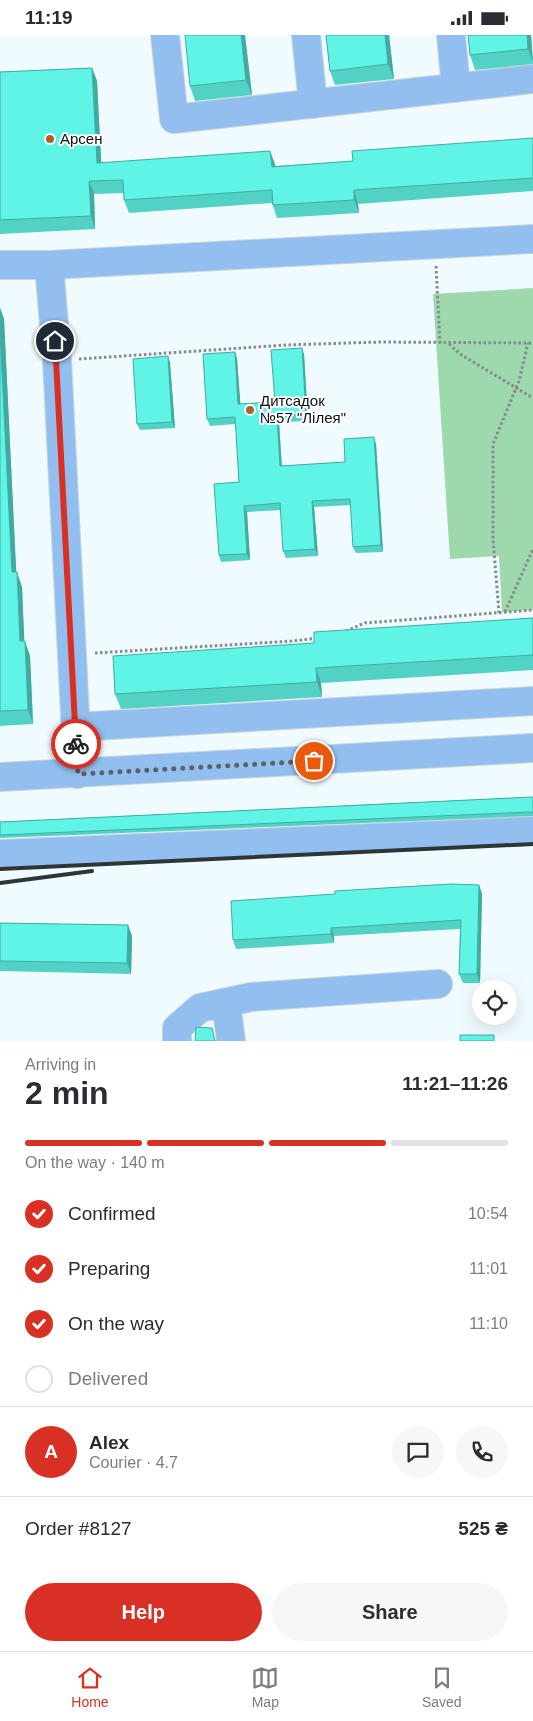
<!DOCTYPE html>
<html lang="en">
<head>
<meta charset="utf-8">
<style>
  :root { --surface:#fff; --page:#f7f7f7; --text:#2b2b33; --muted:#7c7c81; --line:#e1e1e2; --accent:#d93025 }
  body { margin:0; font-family:Helvetica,sans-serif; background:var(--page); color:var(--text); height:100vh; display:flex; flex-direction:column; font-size:19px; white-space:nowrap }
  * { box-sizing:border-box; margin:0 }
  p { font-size:16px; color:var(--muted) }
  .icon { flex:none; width:28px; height:28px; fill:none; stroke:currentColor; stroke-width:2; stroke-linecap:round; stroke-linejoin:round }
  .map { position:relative; height:1006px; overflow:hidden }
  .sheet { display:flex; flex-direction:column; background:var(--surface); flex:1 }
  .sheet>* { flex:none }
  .controls { position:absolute; left:472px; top:945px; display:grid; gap:10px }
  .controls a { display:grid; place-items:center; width:45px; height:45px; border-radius:50%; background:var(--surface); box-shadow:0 5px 20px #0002; font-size:25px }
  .pin { position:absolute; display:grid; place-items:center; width:42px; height:42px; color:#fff; margin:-21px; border:2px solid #fff; border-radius:50%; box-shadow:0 1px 5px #0007 }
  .courier { position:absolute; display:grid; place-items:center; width:50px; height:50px; margin:-25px; border:4px solid #d93025; border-radius:50%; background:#fff; color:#222; box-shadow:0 1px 6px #0007 }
  .overview em { font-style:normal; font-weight:700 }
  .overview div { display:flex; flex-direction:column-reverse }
  .overview { display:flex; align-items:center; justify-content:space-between; height:85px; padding:0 25px }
  h1 { font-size:32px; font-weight:700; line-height:38px }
  .bar { display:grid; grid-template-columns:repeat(4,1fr); gap:8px 5px; align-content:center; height:60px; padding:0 25px }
  .bar i { height:6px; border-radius:4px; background:var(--line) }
  .bar .current { background:var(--accent) }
  .bar p { grid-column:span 4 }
  .line { display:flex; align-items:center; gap:12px; padding:0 25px; border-top:1px solid var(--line) }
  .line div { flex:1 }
  .round { display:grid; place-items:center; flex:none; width:52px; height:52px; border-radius:26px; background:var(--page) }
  ol { padding:0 25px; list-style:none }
  li { display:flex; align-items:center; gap:15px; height:55px }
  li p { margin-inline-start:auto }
  li .icon { padding:5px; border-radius:50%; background:var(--accent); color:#fff; stroke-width:4 }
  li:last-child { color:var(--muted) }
  li i { width:28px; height:28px; border:2px solid var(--line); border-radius:50% }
  .action { display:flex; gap:10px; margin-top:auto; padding:10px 25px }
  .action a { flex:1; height:58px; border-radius:30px; background:var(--accent); color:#fff; font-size:20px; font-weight:700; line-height:58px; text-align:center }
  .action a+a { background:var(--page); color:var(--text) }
  .status { display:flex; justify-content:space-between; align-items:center; height:35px; padding:0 25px; background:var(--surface); direction:ltr }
  .status svg { height:14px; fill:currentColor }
  .menu { display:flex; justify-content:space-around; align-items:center; height:70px; border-top:1px solid var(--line); background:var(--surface); font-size:14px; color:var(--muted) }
  .menu a { display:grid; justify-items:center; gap:2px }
  .menu .current { color:var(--accent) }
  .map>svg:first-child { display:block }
  .green { fill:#9ed8ad }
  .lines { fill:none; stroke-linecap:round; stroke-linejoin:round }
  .minor-casing { stroke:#cad5d8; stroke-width:30 }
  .path { stroke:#828b8e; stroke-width:3; stroke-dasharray:2.5 2.5; stroke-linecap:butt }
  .minor { stroke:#93bff0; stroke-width:28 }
  .rail { stroke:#2e3538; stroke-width:4 }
  .wall { fill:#52d2c5 }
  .shaded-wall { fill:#42aba0 }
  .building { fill:#5ff4e5; stroke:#42aba0 }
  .done { stroke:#5a6265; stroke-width:5; stroke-dasharray:0 9 }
  .route { stroke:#d93025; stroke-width:6 }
  .poi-dot { fill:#a46131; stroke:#fff; stroke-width:2 }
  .labels { text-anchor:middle; stroke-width:4; stroke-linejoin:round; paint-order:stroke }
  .poi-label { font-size:15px; fill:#0a1013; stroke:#fff; text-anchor:start }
</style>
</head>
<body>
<div class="status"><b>11:19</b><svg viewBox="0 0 49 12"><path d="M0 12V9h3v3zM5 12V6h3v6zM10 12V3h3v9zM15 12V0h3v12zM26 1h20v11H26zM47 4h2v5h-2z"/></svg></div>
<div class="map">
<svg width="533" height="1006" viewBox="0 0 533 1006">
  <rect width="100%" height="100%" fill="#effbfe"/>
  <path class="green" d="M533,253V575L502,577L499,521L450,524L433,259Z"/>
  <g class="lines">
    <defs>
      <path id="minor" d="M165,0L174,84L533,44
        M306,0L313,69
        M451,0L456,53
        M0,230H49
        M75,692L533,666
        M78,739L57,325L49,230L533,204
        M0,742L533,713
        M0,819L533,796
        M226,968L231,1006
        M177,1006V993L200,973L251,962L438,949"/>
    </defs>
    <use href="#minor" class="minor-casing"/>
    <path class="path" d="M436,231L440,308
      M449,309L460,319L533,363
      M79,324L286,310L380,307L533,308
      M505,577L533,514
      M499,578L493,504V409L519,346L528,308
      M346,596L365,588L533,575
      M95,618L293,606L318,603"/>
    <use href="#minor" class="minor"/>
    <path class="rail" d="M0,834L533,809
      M0,848L92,836"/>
  </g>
  <path class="wall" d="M245,0L252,60L195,66L190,51Z
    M326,0H389L394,44L335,50L330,36Z
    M468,0H531L533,29L475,35L470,20Z
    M92,33L97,46L101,128L275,129V131L353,126L533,103V156L358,169L359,178L277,183L272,168L129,178L124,165V158L94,159L95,194L0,199V37Z
    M0,273L4,284L16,537L22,552L24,606L30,621L33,689L0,691Z
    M235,317L237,324L240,369L275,367L304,319L308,386L279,387L282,431L345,427L376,409L383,517L356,518L353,512L351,470L314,472L318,521L286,523L283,516L281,475L247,477L250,525L221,527L219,520L239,447L236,389L210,391L207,384Z
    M168,321L170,328L175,393L140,395L137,389Z
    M533,583V635L321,648L322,662L121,674L115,659L314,608Z
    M533,762V781L0,803V787Z
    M479,850L482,859L480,948H463L459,939L460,894L334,901V908L236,914L233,905Z
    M0,888L128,890L132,901L131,939L0,936Z"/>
  <path class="shaded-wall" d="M241,0H245V1L252,60L246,45Z
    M385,0H389L394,44L388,29Z
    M527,0H531L533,27L528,14Z
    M92,33L97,46L102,141L97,128Z
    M270,116L275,129L276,145L272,132Z
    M89,146L94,159L95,194L91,181Z
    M354,155L358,169L359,178L354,165Z
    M0,273L4,284L17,552L12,537L0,297Z
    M302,313L304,319L308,386L306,379Z
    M235,317L237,324L241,376L238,369Z
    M168,321L170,328L175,393L172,387Z
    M277,381L279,387L282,438L280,431Z
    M374,402L376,409L383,517L381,510Z
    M312,466L314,472L318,521L315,514Z
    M244,471L247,477L250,525L247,519Z
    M17,537L22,552L25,621L20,606Z
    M25,606L30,621L33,689L28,675Z
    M316,633L321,648L322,662L317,647Z
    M479,850L482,859L480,948L477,939Z
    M128,890L132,901L131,939L127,928Z
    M331,893L334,901V908L331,899Z"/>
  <path class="building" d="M185,0H241L246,45L190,51Z
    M326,0H385L388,29L330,36Z
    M468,0H527L528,14L470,20Z
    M92,33L97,128L270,116L272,132L353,126L352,116L533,103V143L354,155V165L273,170L272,155L124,165L123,145L89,146L91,181L0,185V37Z
    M0,297L12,537H17L20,606H25L28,675L0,676Z
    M302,313L306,379L277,381L280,431L345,427L344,404L374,402L381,510L353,512L350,464L312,466L315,514L283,516L280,468L244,471L247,519L219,520L214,449L239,447L235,382L207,384L203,319L235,317L238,369L275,367L271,315Z
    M168,321L172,387L137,389L133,324Z
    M533,583V620L316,633L317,647L115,659L113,621L314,608V597Z
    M533,762V778L531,777L0,800V787Z
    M451,849L479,850L477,939H459L461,885L331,893V899L233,905L231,866L335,859V856Z
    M0,888L128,890L127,928L0,926Z
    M196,992L212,993L215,1006H195Z
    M460,1000H494V1006H460Z"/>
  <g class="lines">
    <path class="done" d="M76,709L78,739L314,726"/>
    <path class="route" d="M55,306L76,709"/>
  </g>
  <g class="poi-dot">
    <circle cx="50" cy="104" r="5"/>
    <circle cx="250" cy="375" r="5"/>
  </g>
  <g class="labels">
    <g class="poi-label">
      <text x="60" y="109">Арсен</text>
      <text x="260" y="371">Дитсадок<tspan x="260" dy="17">№57 "Лілея"</tspan></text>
    </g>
  </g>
</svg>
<div class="controls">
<a><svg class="icon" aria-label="locate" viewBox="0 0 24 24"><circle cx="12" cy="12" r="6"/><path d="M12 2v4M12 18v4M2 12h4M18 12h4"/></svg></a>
</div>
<div class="pin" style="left:314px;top:726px;background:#ea580c"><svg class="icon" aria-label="bag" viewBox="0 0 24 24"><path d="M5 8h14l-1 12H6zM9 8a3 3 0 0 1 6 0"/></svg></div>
<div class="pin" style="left:55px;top:306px;background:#1f2937"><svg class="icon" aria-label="home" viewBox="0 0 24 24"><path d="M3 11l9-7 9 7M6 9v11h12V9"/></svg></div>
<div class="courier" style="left:76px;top:709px"><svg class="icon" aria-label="bike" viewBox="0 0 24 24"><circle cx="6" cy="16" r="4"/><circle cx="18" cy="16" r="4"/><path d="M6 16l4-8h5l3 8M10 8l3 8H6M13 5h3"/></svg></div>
</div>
<section class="sheet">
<div class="overview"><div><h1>2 min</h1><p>Arriving in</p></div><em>11:21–11:26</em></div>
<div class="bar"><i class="current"></i><i class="current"></i><i class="current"></i><i></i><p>On the way · 140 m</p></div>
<ol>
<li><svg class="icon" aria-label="check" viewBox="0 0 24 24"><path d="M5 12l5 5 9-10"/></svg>Confirmed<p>10:54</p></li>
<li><svg class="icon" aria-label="check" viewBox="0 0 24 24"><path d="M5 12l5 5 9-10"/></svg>Preparing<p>11:01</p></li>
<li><svg class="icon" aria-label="check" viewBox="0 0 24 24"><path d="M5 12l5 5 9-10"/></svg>On the way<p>11:10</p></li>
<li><i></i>Delivered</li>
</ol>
<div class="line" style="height:90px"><b class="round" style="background:var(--accent);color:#fff">A</b><div><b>Alex</b><p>Courier · 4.7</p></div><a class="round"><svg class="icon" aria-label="chat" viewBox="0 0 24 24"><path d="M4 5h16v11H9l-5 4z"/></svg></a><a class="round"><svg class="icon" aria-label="phone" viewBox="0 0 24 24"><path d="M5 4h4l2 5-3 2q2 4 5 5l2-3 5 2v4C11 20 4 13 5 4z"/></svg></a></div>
<div class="line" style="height:65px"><div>Order #8127</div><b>525 ₴</b></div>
<div class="action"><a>Help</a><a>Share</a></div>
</section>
<nav class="menu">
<a class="current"><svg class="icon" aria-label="home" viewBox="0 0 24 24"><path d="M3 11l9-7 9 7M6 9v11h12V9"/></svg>Home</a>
<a><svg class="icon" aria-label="map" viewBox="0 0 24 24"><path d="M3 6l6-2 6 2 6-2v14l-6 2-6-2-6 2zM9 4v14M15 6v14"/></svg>Map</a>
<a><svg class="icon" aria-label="saved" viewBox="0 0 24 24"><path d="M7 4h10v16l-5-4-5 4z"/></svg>Saved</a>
</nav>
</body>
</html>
